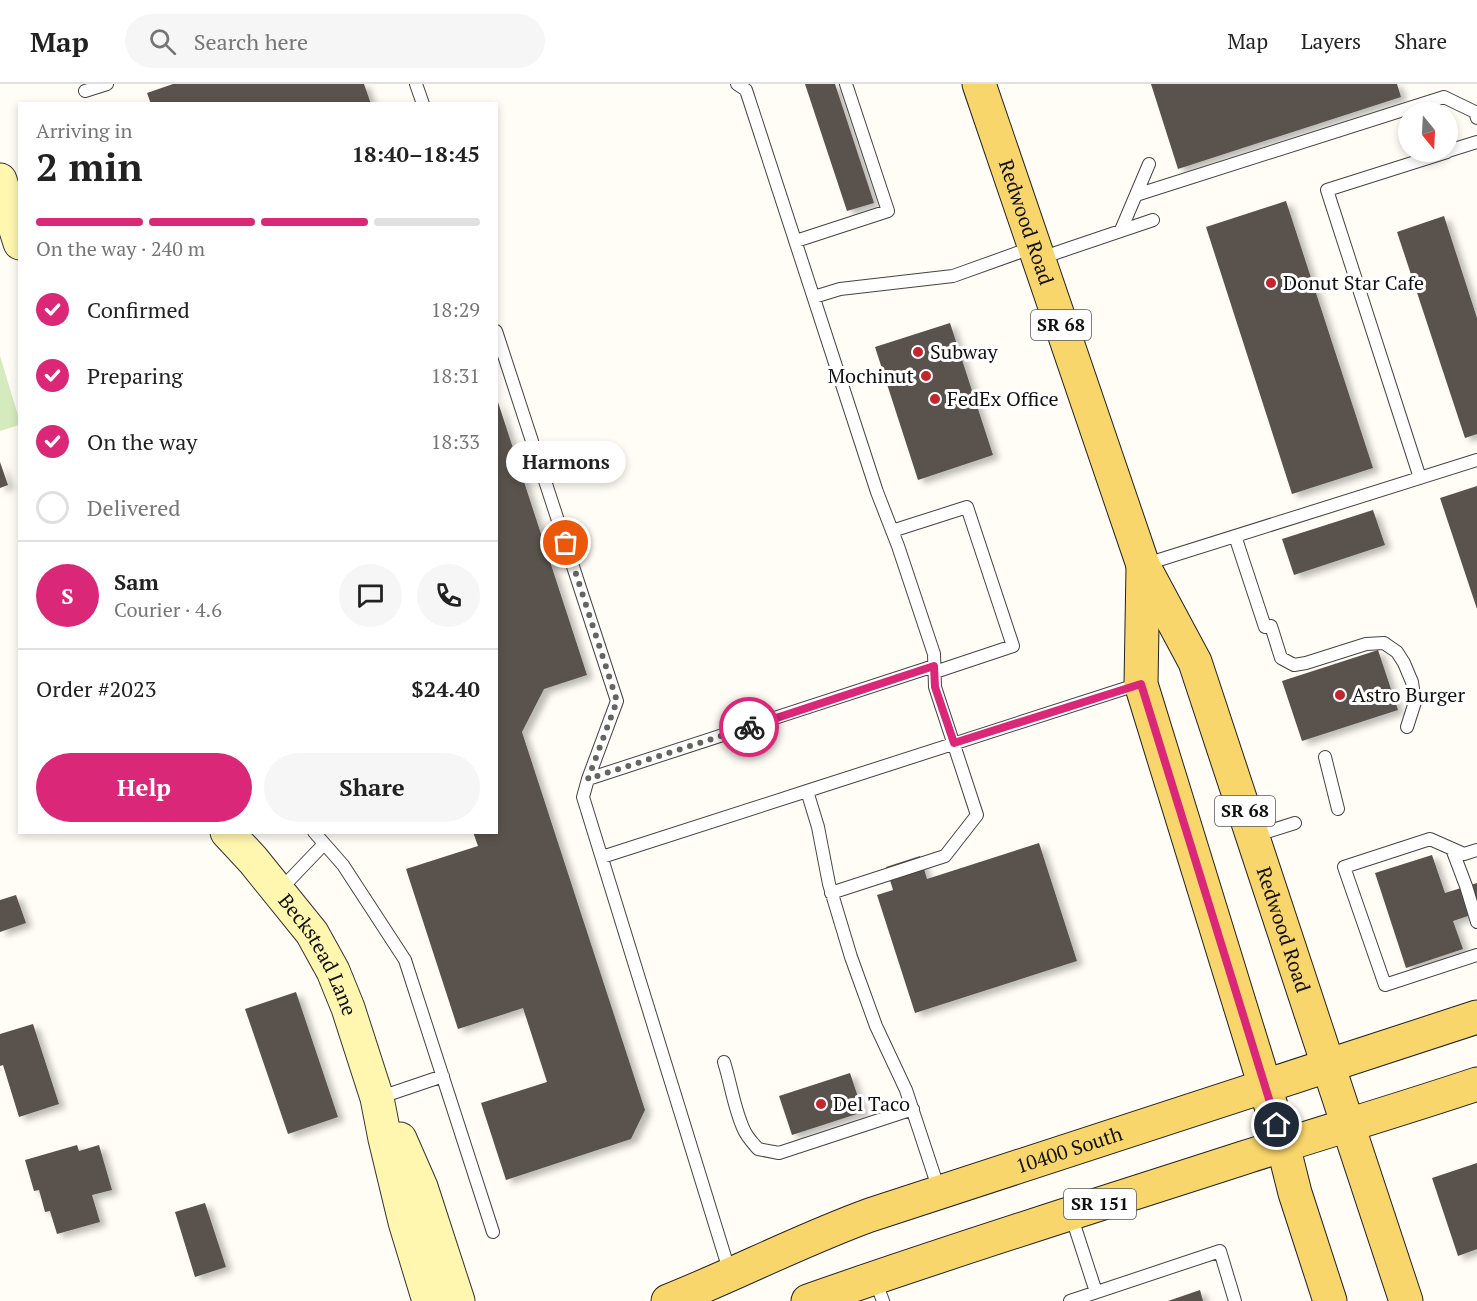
<!DOCTYPE html>
<html lang="en">
<head>
<meta charset="utf-8">
<style>
  :root { --surface:#fff; --page:#f6f6f6; --text:#222; --muted:#767676; --line:#e0e0e0; --accent:#db2777 }
  body { margin:0; font-family:"PT Serif",serif; background:var(--page); color:var(--text); height:100vh; display:flex; flex-direction:column; font-size:22px; white-space:nowrap }
  * { box-sizing:border-box; margin:0 }
  p { font-size:20px; color:var(--muted) }
  .icon { flex:none; width:33px; height:33px; fill:none; stroke:currentColor; stroke-width:2; stroke-linecap:round; stroke-linejoin:round }
  .map { position:relative; flex:1; overflow:hidden }
  .side { position:absolute; left:18px; top:18px; width:480px; height:732px; display:flex; flex-direction:column; background:var(--surface); border-radius:0px; box-shadow:0 3px 9px #0003 }
  .side>* { flex:none }
  .needle { width:39px; rotate:162deg }
  .buttons { position:absolute; left:1398px; top:18px; display:grid; gap:12px }
  .buttons a { display:grid; place-items:center; width:60px; height:60px; border-radius:50%; background:var(--surface); box-shadow:0 3px 9px #0003; font-size:30px }
  .pin { position:absolute; display:grid; place-items:center; width:51px; height:51px; color:#fff; margin:-26px; border:3px solid #fff; border-radius:50%; box-shadow:0 2px 6px #0007 }
  .courier { position:absolute; display:grid; place-items:center; width:60px; height:60px; margin:-30px; border:4px solid #db2777; border-radius:50%; background:#fff; color:#222; box-shadow:0 2px 8px #0007 }
  .bubble { position:absolute; height:42px; border-radius:21px; background:var(--surface); box-shadow:0 3px 9px #0003; font-size:20px; font-weight:700; line-height:42px; text-align:center }
  .overview em { font-style:normal; font-weight:700 }
  .overview div { display:flex; flex-direction:column-reverse }
  .overview { display:flex; align-items:center; justify-content:space-between; height:102px; padding:0 18px }
  h1 { font-size:39px; font-weight:700; line-height:45px }
  .bar { display:grid; grid-template-columns:repeat(4,1fr); gap:9px 6px; align-content:center; height:72px; padding:0 18px }
  .bar i { height:8px; border-radius:4px; background:var(--line) }
  .bar .active { background:var(--accent) }
  .bar p { grid-column:span 4 }
  .line { display:flex; align-items:center; gap:15px; padding:0 18px; border-top:2px solid var(--line) }
  .line div { flex:1 }
  .round { display:grid; place-items:center; flex:none; width:63px; height:63px; border-radius:32px; background:var(--page) }
  ol { padding:0 18px; list-style:none }
  li { display:flex; align-items:center; gap:18px; height:66px }
  li p { margin-inline-start:auto }
  li .icon { padding:6px; border-radius:50%; background:var(--accent); color:#fff; stroke-width:4 }
  li:last-child { color:var(--muted) }
  li i { width:33px; height:33px; border:3px solid var(--line); border-radius:50% }
  .cta { display:flex; gap:12px; margin-top:auto; padding:12px 18px }
  .cta a { flex:1; height:69px; border-radius:36px; background:var(--accent); color:#fff; font-size:24px; font-weight:700; line-height:69px; text-align:center }
  .cta a+a { background:var(--page); color:var(--text) }
  header { display:flex; align-items:center; gap:36px; box-sizing:border-box; height:84px; padding:0 30px; background:var(--surface); border-bottom:2px solid var(--line) }
  header strong { font-size:28px }
  nav { display:flex; gap:33px; margin-inline-start:auto; font-size:21px }
  .search { width:420px; height:54px; background:var(--page); display:flex; align-items:center; gap:15px; box-sizing:border-box; padding:0 21px; border-radius:33px; color:var(--muted); font-size:22px }
  .map>svg:first-child { display:block }
  .green { fill:#d5ebbd }
  .building { fill:#5a524d; filter:url(#shadow) }
  .lines { fill:none; stroke-linecap:round; stroke-linejoin:round }
  .lane-casing { stroke:#444; stroke-width:14 }
  .secondary-casing { stroke:#333; stroke-width:35 }
  .primary-casing { stroke:#222; stroke-width:35 }
  .lane { stroke:#fff; stroke-width:12 }
  .secondary { stroke:#fff6b0; stroke-width:33 }
  .primary { stroke:#f9d66b; stroke-width:33 }
  .done { stroke:#646461; stroke-width:6; stroke-dasharray:0 10.8 }
  .route { stroke:#db2777; stroke-width:8 }
  .poi-dot { fill:#c4262e; stroke:#fff; stroke-width:2 }
  .labels { text-anchor:middle; stroke-width:6; stroke-linejoin:round; paint-order:stroke }
  .shield { fill:#fff; stroke:#585858; stroke-width:1.5 }
  .shield-label { font-size:18px; font-weight:bold; fill:#111 }
  .street-label { font-size:20px; fill:#111; stroke:#fff }
  .poi-label { font-size:20px; fill:#111; stroke:#fff; text-anchor:start }
</style>
</head>
<body>
<header>
<strong>Map</strong>
<div class="search"><svg class="icon" aria-label="search" viewBox="0 0 24 24"><circle cx="10" cy="10" r="6"/><path d="M15 15l6 6"/></svg>Search here</div>
<nav><a>Map</a><a>Layers</a><a>Share</a></nav>
</header>
<div class="map">
<svg width="1477" height="1217" viewBox="0 0 1477 1217">
  <defs>
    <filter id="shadow"><feDropShadow dx="6" dy="4" stdDeviation="3" flood-color="#0004"/></filter>
  </defs>
  <rect width="100%" height="100%" fill="#fffdf5"/>
  <path class="green" d="M0,272L20,338L19,341L0,347Z"/>
  <path class="building" d="M173,0H364L371,20H151L147,9Z
    M805,0H835L874,119L847,127Z
    M1151,0H1397L1401,13L1178,85Z
    M1286,117L1373,384L1292,410L1206,143Z
    M1444,132L1477,234V350L1465,354L1397,148Z
    M950,239L993,371L918,396L875,263Z
    M497,315L587,591L544,605L522,648L645,1026L631,1055L506,1096L481,1019L547,998L523,924L458,945L406,785L478,762L473,748H496Z
    M0,378L8,401L0,404Z
    M1477,402V525L1440,414Z
    M1373,426L1385,461L1294,491L1282,455Z
    M1378,566L1398,626L1302,657L1282,597Z
    M1039,759L1077,877L915,929L877,811L893,806L886,783L920,772L927,795Z
    M1432,771L1445,809L1477,799V829L1453,837L1463,865L1406,884L1375,789Z
    M16,811L26,839L0,848V816Z
    M296,908L338,1033L288,1050L245,925Z
    M33,940L59,1020L19,1033L3,981L0,982V950Z
    M850,989L863,1028L792,1051L779,1012Z
    M77,1061L79,1067L99,1061L112,1106L92,1111L100,1138L57,1150L50,1127L45,1128L39,1106L34,1107L25,1076Z
    M1477,1079V1165L1458,1172L1432,1094Z
    M205,1119L226,1183L195,1193L175,1128Z
    M1200,1206L1203,1217H1168Z"/>
  <g class="lines">
    <defs>
      <path id="lane" d="M416,0L423,20
        M737,0L746,6L877,408L898,462L934,570L935,603L977,731L945,772L831,809
        M85,7L107,0
        M1448,67L1477,58
        M1136,111L1444,13L1475,28L1477,34
        M1121,146L1149,80
        M796,157L888,127L846,0
        M1041,174L1153,136
        M814,213L840,205L953,192L1034,163
        M496,247L617,617L588,695L583,713L730,1189
        M1420,394L1327,106L1447,68
        M892,447L967,423L1013,562L935,588
        M1235,452L1265,543
        M1143,481L1477,376
        M1271,542L1281,574L1294,581L1306,579L1366,560L1384,559L1397,568L1404,579L1412,598L1415,618L1407,643
        M1325,673L1338,725
        M588,695L934,582
        M314,748L343,781L405,876L493,1148
        M1254,752L1295,739
        M1452,765L1466,802L1477,838
        M1477,766L1464,770L1430,755L1344,783L1385,901L1477,871
        M602,773L807,707
        M279,807L324,760
        M724,978C731,1000 734,1025 744,1046C747,1053 753,1059 758,1065L779,1069L913,1025
        M378,1014L443,992
        M939,1106L906,1006L876,942L851,873L829,800L818,743L807,707L1139,600
        M1071,1131L1096,1208
        M875,1196L883,1217
        M1070,1217L1220,1167L1235,1217"/>
      <g id="secondary">
        <path d="M0,96L20,159"/>
        <path id="s1" d="M227,748L253,776L312,849L333,887L348,924L377,1014L385,1055L405,1138L429,1217"/>
        <path d="M400,1055L421,1103L458,1217"/>
      </g>
      <g id="primary">
        <path id="s2" d="M979,0L1143,481L1195,578L1406,1217"/>
        <path d="M1143,483L1141,600L1283,1061L1295,1109L1330,1217"/>
        <path id="s3" d="M668,1217C736,1190 801,1156 870,1131L1477,933"/>
        <path d="M808,1217C952,1166 1098,1121 1243,1074C1321,1049 1399,1026 1477,1000"/>
      </g>
    </defs>
    <use href="#lane" class="lane-casing"/>
    <use href="#secondary" class="secondary-casing"/>
    <use href="#primary" class="primary-casing"/>
    <use href="#lane" class="lane"/>
    <use href="#secondary" class="secondary"/>
    <use href="#primary" class="primary"/>
  </g>
  <g class="lines">
    <path class="done" d="M566,459L617,617L588,695L749,643"/>
    <path class="route" d="M749,643L934,582L935,603L954,659L1141,600L1277,1041"/>
  </g>
  <g class="poi-dot">
    <circle cx="1271" cy="199" r="6"/>
    <circle cx="918" cy="268" r="6"/>
    <circle cx="926" cy="292" r="6"/>
    <circle cx="935" cy="315" r="6"/>
    <circle cx="1340" cy="611" r="6"/>
    <circle cx="821" cy="1020" r="6"/>
  </g>
  <g class="labels">
    <g class="shield">
      <rect x="1031" y="226" width="60" height="30" rx="4.5"/>
      <rect x="1215" y="712" width="60" height="30" rx="4.5"/>
      <rect x="1064" y="1105" width="72" height="30" rx="4.5"/>
    </g>
    <g class="shield-label">
      <text x="1061" y="247">SR 68</text>
      <text x="1245" y="733">SR 68</text>
      <text x="1100" y="1126">SR 151</text>
    </g>
    <g class="street-label">
      <text dy="7" stroke="none"><textPath href="#s2" startOffset="146">Redwood Road</textPath></text>
      <text dy="7" stroke="none"><textPath href="#s2" startOffset="900">Redwood Road</textPath></text>
      <text dy="7" stroke="none"><textPath href="#s1" startOffset="154">Beckstead Lane</textPath></text>
      <text dy="7" stroke="none"><textPath href="#s3" startOffset="429">10400 South</textPath></text>
    </g>
    <g class="poi-label">
      <text x="1283" y="206">Donut Star Cafe</text>
      <text x="930" y="275">Subway</text>
      <text x="914" y="299" text-anchor="end">Mochinut</text>
      <text x="947" y="322">FedEx Office</text>
      <text x="1352" y="618">Astro Burger</text>
      <text x="833" y="1027">Del Taco</text>
    </g>
  </g>
</svg>
<div class="buttons">
<a><svg class="needle" viewBox="-14 -14 28 28"><path d="M0-13l5 13h-10z" fill="#e53935"/><path d="M0 13l5-13h-10z" fill="#767676"/></svg></a>
</div>
<div class="pin" style="left:566px;top:459px;background:#ea580c"><svg class="icon" aria-label="bag" viewBox="0 0 24 24"><path d="M5 8h14l-1 12H6zM9 8a3 3 0 0 1 6 0"/></svg></div>
<div class="pin" style="left:1277px;top:1041px;background:#1f2937"><svg class="icon" aria-label="home" viewBox="0 0 24 24"><path d="M3 11l9-7 9 7M6 9v11h12V9"/></svg></div>
<div class="courier" style="left:749px;top:643px"><svg class="icon" aria-label="bike" viewBox="0 0 24 24"><circle cx="6" cy="16" r="4"/><circle cx="18" cy="16" r="4"/><path d="M6 16l4-8h5l3 8M10 8l3 8H6M13 5h3"/></svg></div>
<div class="bubble" style="left:506px;top:357px;width:120px">Harmons</div>
<section class="side">
<div class="overview"><div><h1>2 min</h1><p>Arriving in</p></div><em>18:40–18:45</em></div>
<div class="bar"><i class="active"></i><i class="active"></i><i class="active"></i><i></i><p>On the way · 240 m</p></div>
<ol>
<li><svg class="icon" aria-label="check" viewBox="0 0 24 24"><path d="M5 12l5 5 9-10"/></svg>Confirmed<p>18:29</p></li>
<li><svg class="icon" aria-label="check" viewBox="0 0 24 24"><path d="M5 12l5 5 9-10"/></svg>Preparing<p>18:31</p></li>
<li><svg class="icon" aria-label="check" viewBox="0 0 24 24"><path d="M5 12l5 5 9-10"/></svg>On the way<p>18:33</p></li>
<li><i></i>Delivered</li>
</ol>
<div class="line" style="height:108px"><b class="round" style="background:var(--accent);color:#fff">S</b><div><b>Sam</b><p>Courier · 4.6</p></div><a class="round"><svg class="icon" aria-label="chat" viewBox="0 0 24 24"><path d="M4 5h16v11H9l-5 4z"/></svg></a><a class="round"><svg class="icon" aria-label="phone" viewBox="0 0 24 24"><path d="M5 4h4l2 5-3 2q2 4 5 5l2-3 5 2v4C11 20 4 13 5 4z"/></svg></a></div>
<div class="line" style="height:78px"><div>Order #2023</div><b>$24.40</b></div>
<div class="cta"><a>Help</a><a>Share</a></div>
</section>
</div>
</body>
</html>
